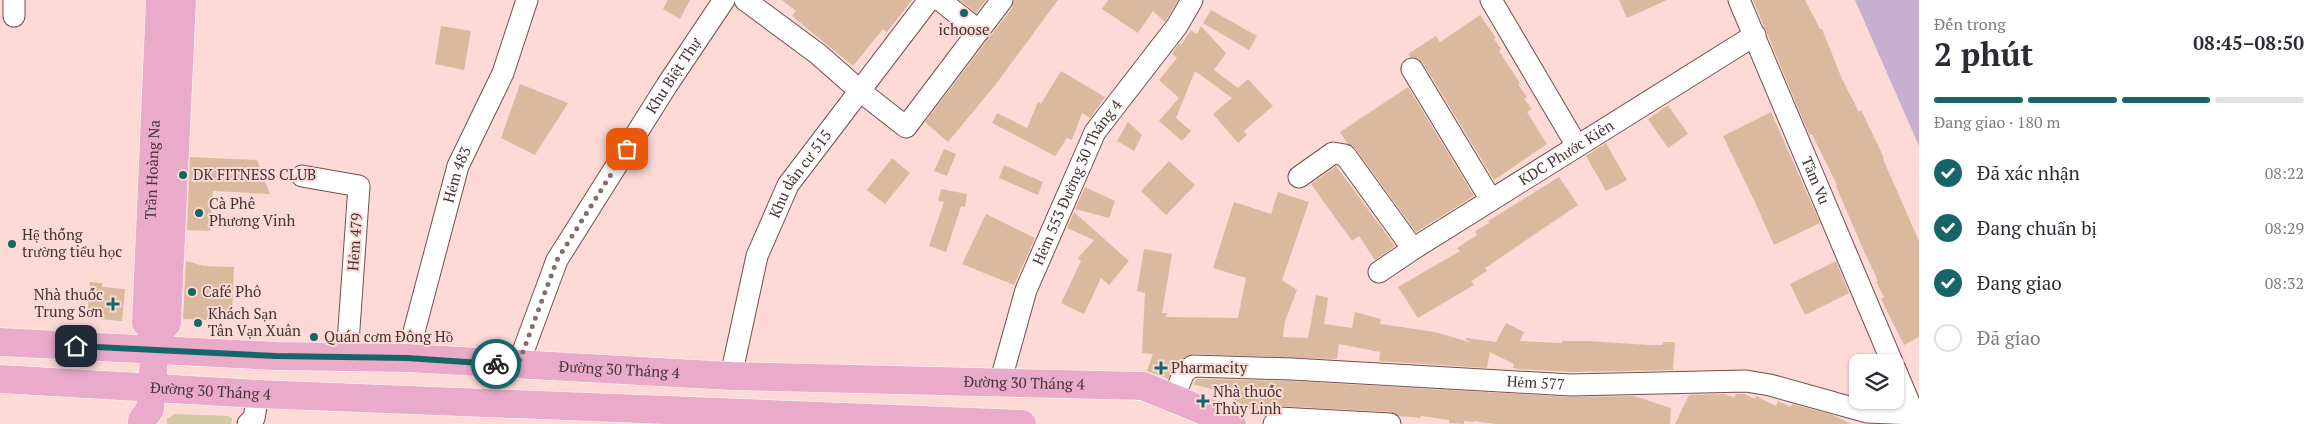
<!DOCTYPE html>
<html lang="vi">
<head>
<meta charset="utf-8">
<style>
  :root { --surface:#fff; --page:#f2f2f3; --text:#2b2b33; --muted:#7c7c81; --line:#e1e1e2; --accent:#166569 }
  body { margin:0; font-family:"PT Serif",serif; background:var(--page); color:var(--text); height:100vh; display:flex; flex-direction:column; font-size:19px; white-space:nowrap }
  * { box-sizing:border-box; margin:0 }
  p { font-size:16px; color:var(--muted) }
  .icon { flex:none; width:28px; height:28px; fill:none; stroke:currentColor; stroke-width:2; stroke-linecap:round; stroke-linejoin:round }
  .map { position:relative; flex:1; overflow:hidden }
  .side { display:flex; flex-direction:column; background:var(--surface); width:400px }
  .side>* { flex:none }
  .controls { position:absolute; left:1849px; top:354px; display:grid; gap:10px }
  .controls a { display:grid; place-items:center; width:55px; height:55px; border-radius:10px; background:var(--surface); box-shadow:0 1px 4px #0004; font-size:25px }
  .pin { position:absolute; display:grid; place-items:center; width:42px; height:42px; color:#fff; margin:-21px; border-radius:10px; box-shadow:0 2px 8px #0006 }
  .courier { position:absolute; display:grid; place-items:center; width:50px; height:50px; margin:-25px; border:4px solid #166569; border-radius:50%; background:#fff; color:#222; box-shadow:0 1px 6px #0007 }
  .headline em { font-style:normal; font-weight:700 }
  .headline div { display:flex; flex-direction:column-reverse }
  .headline { display:flex; align-items:center; justify-content:space-between; height:85px; padding:0 15px }
  h1 { font-size:32px; font-weight:700; line-height:38px }
  .bar { display:grid; grid-template-columns:repeat(4,1fr); gap:8px 5px; align-content:center; height:60px; padding:0 15px }
  .bar i { height:6px; border-radius:4px; background:var(--line) }
  .bar .selected { background:var(--accent) }
  .bar p { grid-column:span 4 }
  ol { padding:0 15px; list-style:none }
  li { display:flex; align-items:center; gap:15px; height:55px }
  li p { margin-inline-start:auto }
  li .icon { padding:5px; border-radius:50%; background:var(--accent); color:#fff; stroke-width:4 }
  li:last-child { color:var(--muted) }
  li i { width:28px; height:28px; border:2px solid var(--line); border-radius:50% }
  main { display:flex; flex:1; min-height:0 }
  .map>svg:first-child { display:block }
  .green { fill:#d2c9a4 }
  .water { fill:#c7afd0 }
  .building { fill:#dab99e }
  .lines { fill:none; stroke-linecap:round; stroke-linejoin:round }
  .minor-casing { stroke:#744f4b; stroke-width:23 }
  .major-casing { stroke:#fff; stroke-width:29 }
  .minor { stroke:#fff; stroke-width:21 }
  .major { stroke:#eaaac9; stroke-width:28 }
  .done { stroke:#856e6b; stroke-width:5; stroke-dasharray:0 9 }
  .route { stroke:#166569; stroke-width:6 }
  .poi-dot { fill:#166569; stroke:#fddad5; stroke-width:2 }
  .labels { text-anchor:middle; stroke-width:4; stroke-linejoin:round; paint-order:stroke }
  .poi-label { font-size:15px; fill:#453432; stroke:#fddad5; text-anchor:start }
  .street-label { font-size:15px; fill:#453432; stroke:#fddad5 }
</style>
</head>
<body>
<main>
<div class="map">
<svg width="1919" height="424" viewBox="0 0 1919 424">
  <rect width="100%" height="100%" fill="#fddad5"/>
  <path class="green" d="M175,414L228,416L232,418L231,424H167V419Z"/>
  <path class="water" d="M1855,0H1919V146Z"/>
  <path class="building" d="M668,0H690L680,19L663,9Z
    M782,0H912L887,32L883,29L853,66L792,16L796,11Z
    M960,0H986L976,13Z
    M1014,0H1058L996,84L948,142L925,122L1012,8Z
    M1108,0H1178L1165,22L1153,11L1138,33L1102,9Z
    M1619,0H1667L1627,18Z
    M1753,0H1805L1820,29H1822L1842,79L1859,112L1861,110L1884,158L1883,159L1919,241V337L1904,345L1881,299L1884,297L1876,282L1878,281L1863,249L1836,186L1837,185L1812,134L1810,135L1808,132Z
    M1211,10L1257,36L1249,50L1203,23Z
    M1480,15L1496,38L1494,39L1501,49L1499,51L1520,83L1518,84L1527,97L1524,99L1532,109L1527,112L1547,144L1494,180L1423,63L1418,58L1410,57L1408,54L1436,36L1440,42Z
    M441,26L471,31L464,70L435,64Z
    M1201,26L1226,53L1214,70L1238,88L1248,79L1273,106L1244,131L1247,135L1238,143L1213,114L1232,98L1195,71L1176,118L1191,131L1182,141L1159,121L1179,98L1159,80L1177,58L1172,54L1179,43L1181,45L1191,30L1197,34Z
    M1061,71L1105,97L1090,118L1082,113L1072,140L1067,138L1055,156L992,123L997,113L1027,128L1038,102L1041,104Z
    M520,84L568,103L535,155L501,138Z
    M1408,87L1474,196L1416,232L1355,148L1347,143L1340,132Z
    M1668,105L1688,134L1668,148L1648,119Z
    M1771,112L1820,223L1774,245L1754,200L1723,136Z
    M1128,122L1142,135L1134,151L1117,141Z
    M1606,143L1627,180L1606,191L1586,156Z
    M944,149L956,154L947,176L934,171Z
    M190,157L257,160L270,194L213,191L210,231L187,230Z
    M892,158L910,173L885,204L867,190Z
    M1169,161L1195,185L1166,215L1141,191Z
    M1004,165L1043,182L1038,195L999,178Z
    M1336,166L1395,246L1375,260L1359,236L1352,241L1311,184Z
    M1559,177L1578,205L1485,268L1487,271L1471,281L1474,285L1418,318L1398,287L1460,251L1457,248L1477,235L1475,231L1489,223L1488,221Z
    M1085,187L1115,201L1109,218L1075,209Z
    M941,189L967,194L965,207L961,206L946,252L929,246L944,202L938,201Z
    M1278,192L1309,202L1282,280L1297,290L1285,321L1283,337L1308,338L1316,295L1328,298L1324,324L1352,328L1355,312L1381,319L1380,324L1435,332L1472,343L1465,339L1466,338L1496,342L1506,323L1524,332L1520,341L1562,343V341H1587L1649,345H1663V342H1675L1673,370L1571,372L1518,369L1513,368L1514,364L1490,352L1487,368L1379,361L1380,352L1339,344L1337,359L1193,354L1177,362L1168,379L1147,371L1153,354L1142,353L1145,293L1137,291L1144,249L1172,254L1162,313H1167L1166,317L1238,318L1246,278L1213,268L1234,202L1271,214Z
    M1074,212L1129,261L1109,285L1101,278L1084,314L1061,303L1081,261L1078,258L1094,240L1067,228Z
    M986,214L1035,238L1014,285L962,264Z
    M186,261L204,266L234,267L232,321L183,319Z
    M1836,261L1849,293L1805,315L1790,284Z
    M90,282L102,283V287L125,289L122,321L87,318Z
    M1197,379L1291,381L1570,397L1634,396L1671,408L1670,424H1495L1474,421V422L1464,421V424L1449,423V420L1421,416L1420,418L1399,416L1391,412L1280,406L1274,407L1267,413L1251,412V409L1232,399V392L1219,391L1193,384Z
    M1725,394L1734,398L1736,394H1745L1755,399L1756,396L1776,406L1778,401L1791,407L1792,404L1833,415L1851,424H1675L1689,395Z"/>
  <g class="lines">
    <defs>
      <g id="minor">
        <path d="M745,0L818,54L860,91L906,127L1002,0"/>
        <path d="M940,0L979,31"/>
        <path d="M1491,0L1577,146"/>
        <path id="s1" d="M1739,0L1892,362"/>
        <path d="M14,16V0"/>
        <path d="M1412,69L1491,200"/>
        <path d="M302,176L359,186L347,357"/>
        <path d="M1299,177L1333,153L1345,155L1413,249"/>
        <path id="s2" d="M1379,272L1413,249L1755,35"/>
        <path id="s3" d="M407,358L458,166L503,73L527,0"/>
        <path id="s4" d="M518,365L557,260L667,85L724,0"/>
        <path d="M1895,369L1918,424"/>
        <path id="s5" d="M731,376L757,256L788,185L929,0"/>
        <path id="s6" d="M1000,383L1026,290L1095,132L1177,26L1192,0"/>
        <path id="s7" d="M1174,397L1184,372L1193,366L1292,369L1571,385L1746,381L1770,385L1867,412L1914,414"/>
        <path d="M248,424L254,418L258,394"/>
        <path d="M1274,424L1279,418L1390,424"/>
      </g>
      <g id="major">
        <path id="s8" d="M156,335L146,323L160,0"/>
        <path id="s9" d="M0,342L276,356L407,358L731,376L1143,386L1219,417L1232,424"/>
        <path id="s10" d="M0,379L258,394L1022,424"/>
        <path d="M142,424V420L150,409L156,335L167,323L182,0"/>
      </g>
    </defs>
    <use href="#minor" class="minor-casing"/>
    <use href="#major" class="major-casing"/>
    <use href="#minor" class="minor"/>
    <use href="#major" class="major"/>
  </g>
  <g class="lines">
    <path class="done" d="M496,364L518,365L557,260L627,149"/>
    <path class="route" d="M76,346L276,356L407,358L496,364"/>
  </g>
  <g class="poi-dot">
    <circle cx="964" cy="13" r="5"/>
    <circle cx="183" cy="175" r="5"/>
    <circle cx="199" cy="213" r="5"/>
    <circle cx="12" cy="244" r="5"/>
    <circle cx="192" cy="292" r="5"/>
    <path d="M110.5 296.5h5v5h5v5h-5v5h-5v-5h-5v-5h5z"/>
    <circle cx="198" cy="323" r="5"/>
    <circle cx="314" cy="337" r="5"/>
    <path d="M1158.5 360.5h5v5h5v5h-5v5h-5v-5h-5v-5h5z"/>
    <path d="M1200.5 393.5h5v5h5v5h-5v5h-5v-5h-5v-5h5z"/>
  </g>
  <g class="labels">
    <g class="poi-label">
      <text x="964" y="35" text-anchor="middle">ichoose</text>
      <text x="193" y="180">DK FITNESS CLUB</text>
      <text x="209" y="209">Cà Phê<tspan x="209" dy="17">Phương Vinh</tspan></text>
      <text x="22" y="240">Hệ thống<tspan x="22" dy="17">trường tiểu học</tspan></text>
      <text x="202" y="297">Café Phô</text>
      <text x="103" y="300" text-anchor="end">Nhà thuốc<tspan x="103" dy="17">Trung Sơn</tspan></text>
      <text x="208" y="319">Khách Sạn<tspan x="208" dy="17">Tân Vạn Xuân</tspan></text>
      <text x="324" y="342">Quán cơm Đông Hồ</text>
      <text x="1171" y="373">Pharmacity</text>
      <text x="1213" y="397">Nhà thuốc<tspan x="1213" dy="17">Thùy Linh</tspan></text>
    </g>
    <g class="street-label">
      <text dy="5" stroke="none"><textPath href="#s4" startOffset="330">Khu Biệt Thự</textPath></text>
      <text dy="5" stroke="none"><textPath href="#s2" startOffset="222">KDC Phước Kiên</textPath></text>
      <text dy="5" stroke="none"><textPath href="#s8" startOffset="169">Trần Hoàng Na</textPath></text>
      <text dy="5" stroke="none"><textPath href="#s5" startOffset="216">Khu dân cư 515</textPath></text>
      <text dy="5" stroke="none"><textPath href="#s3" startOffset="190">Hẻm 483</textPath></text>
      <text dy="5" stroke="none"><textPath href="#s1" startOffset="196">Tầm Vu</textPath></text>
      <text dy="5" stroke="none"><textPath href="#s6" startOffset="216">Hẻm 553 Đường 30 Tháng 4</textPath></text>
      <text transform="translate(355 242) rotate(-86)" y="5">Hẻm 479</text>
      <text dy="5" stroke="none"><textPath href="#s9" startOffset="620">Đường 30 Tháng 4</textPath></text>
      <text dy="5" stroke="none"><textPath href="#s9" startOffset="1025">Đường 30 Tháng 4</textPath></text>
      <text dy="5" stroke="none"><textPath href="#s7" startOffset="381">Hẻm 577</textPath></text>
      <text dy="5" stroke="none"><textPath href="#s10" startOffset="211">Đường 30 Tháng 4</textPath></text>
    </g>
  </g>
</svg>
<div class="controls">
<a><svg class="icon" aria-label="layers" viewBox="0 0 24 24"><path d="M12 4l9 5-9 5-9-5zM3 14l9 5 9-5"/></svg></a>
</div>
<div class="pin" style="left:627px;top:149px;background:#ea580c"><svg class="icon" aria-label="bag" viewBox="0 0 24 24"><path d="M5 8h14l-1 12H6zM9 8a3 3 0 0 1 6 0"/></svg></div>
<div class="pin" style="left:76px;top:346px;background:#1f2937"><svg class="icon" aria-label="home" viewBox="0 0 24 24"><path d="M3 11l9-7 9 7M6 9v11h12V9"/></svg></div>
<div class="courier" style="left:496px;top:364px"><svg class="icon" aria-label="bike" viewBox="0 0 24 24"><circle cx="6" cy="16" r="4"/><circle cx="18" cy="16" r="4"/><path d="M6 16l4-8h5l3 8M10 8l3 8H6M13 5h3"/></svg></div>
</div>
<section class="side">
<div class="headline"><div><h1>2 phút</h1><p>Đến trong</p></div><em>08:45–08:50</em></div>
<div class="bar"><i class="selected"></i><i class="selected"></i><i class="selected"></i><i></i><p>Đang giao · 180 m</p></div>
<ol>
<li><svg class="icon" aria-label="check" viewBox="0 0 24 24"><path d="M5 12l5 5 9-10"/></svg>Đã xác nhận<p>08:22</p></li>
<li><svg class="icon" aria-label="check" viewBox="0 0 24 24"><path d="M5 12l5 5 9-10"/></svg>Đang chuẩn bị<p>08:29</p></li>
<li><svg class="icon" aria-label="check" viewBox="0 0 24 24"><path d="M5 12l5 5 9-10"/></svg>Đang giao<p>08:32</p></li>
<li><i></i>Đã giao</li>
</ol>
</section>
</main>
</body>
</html>
